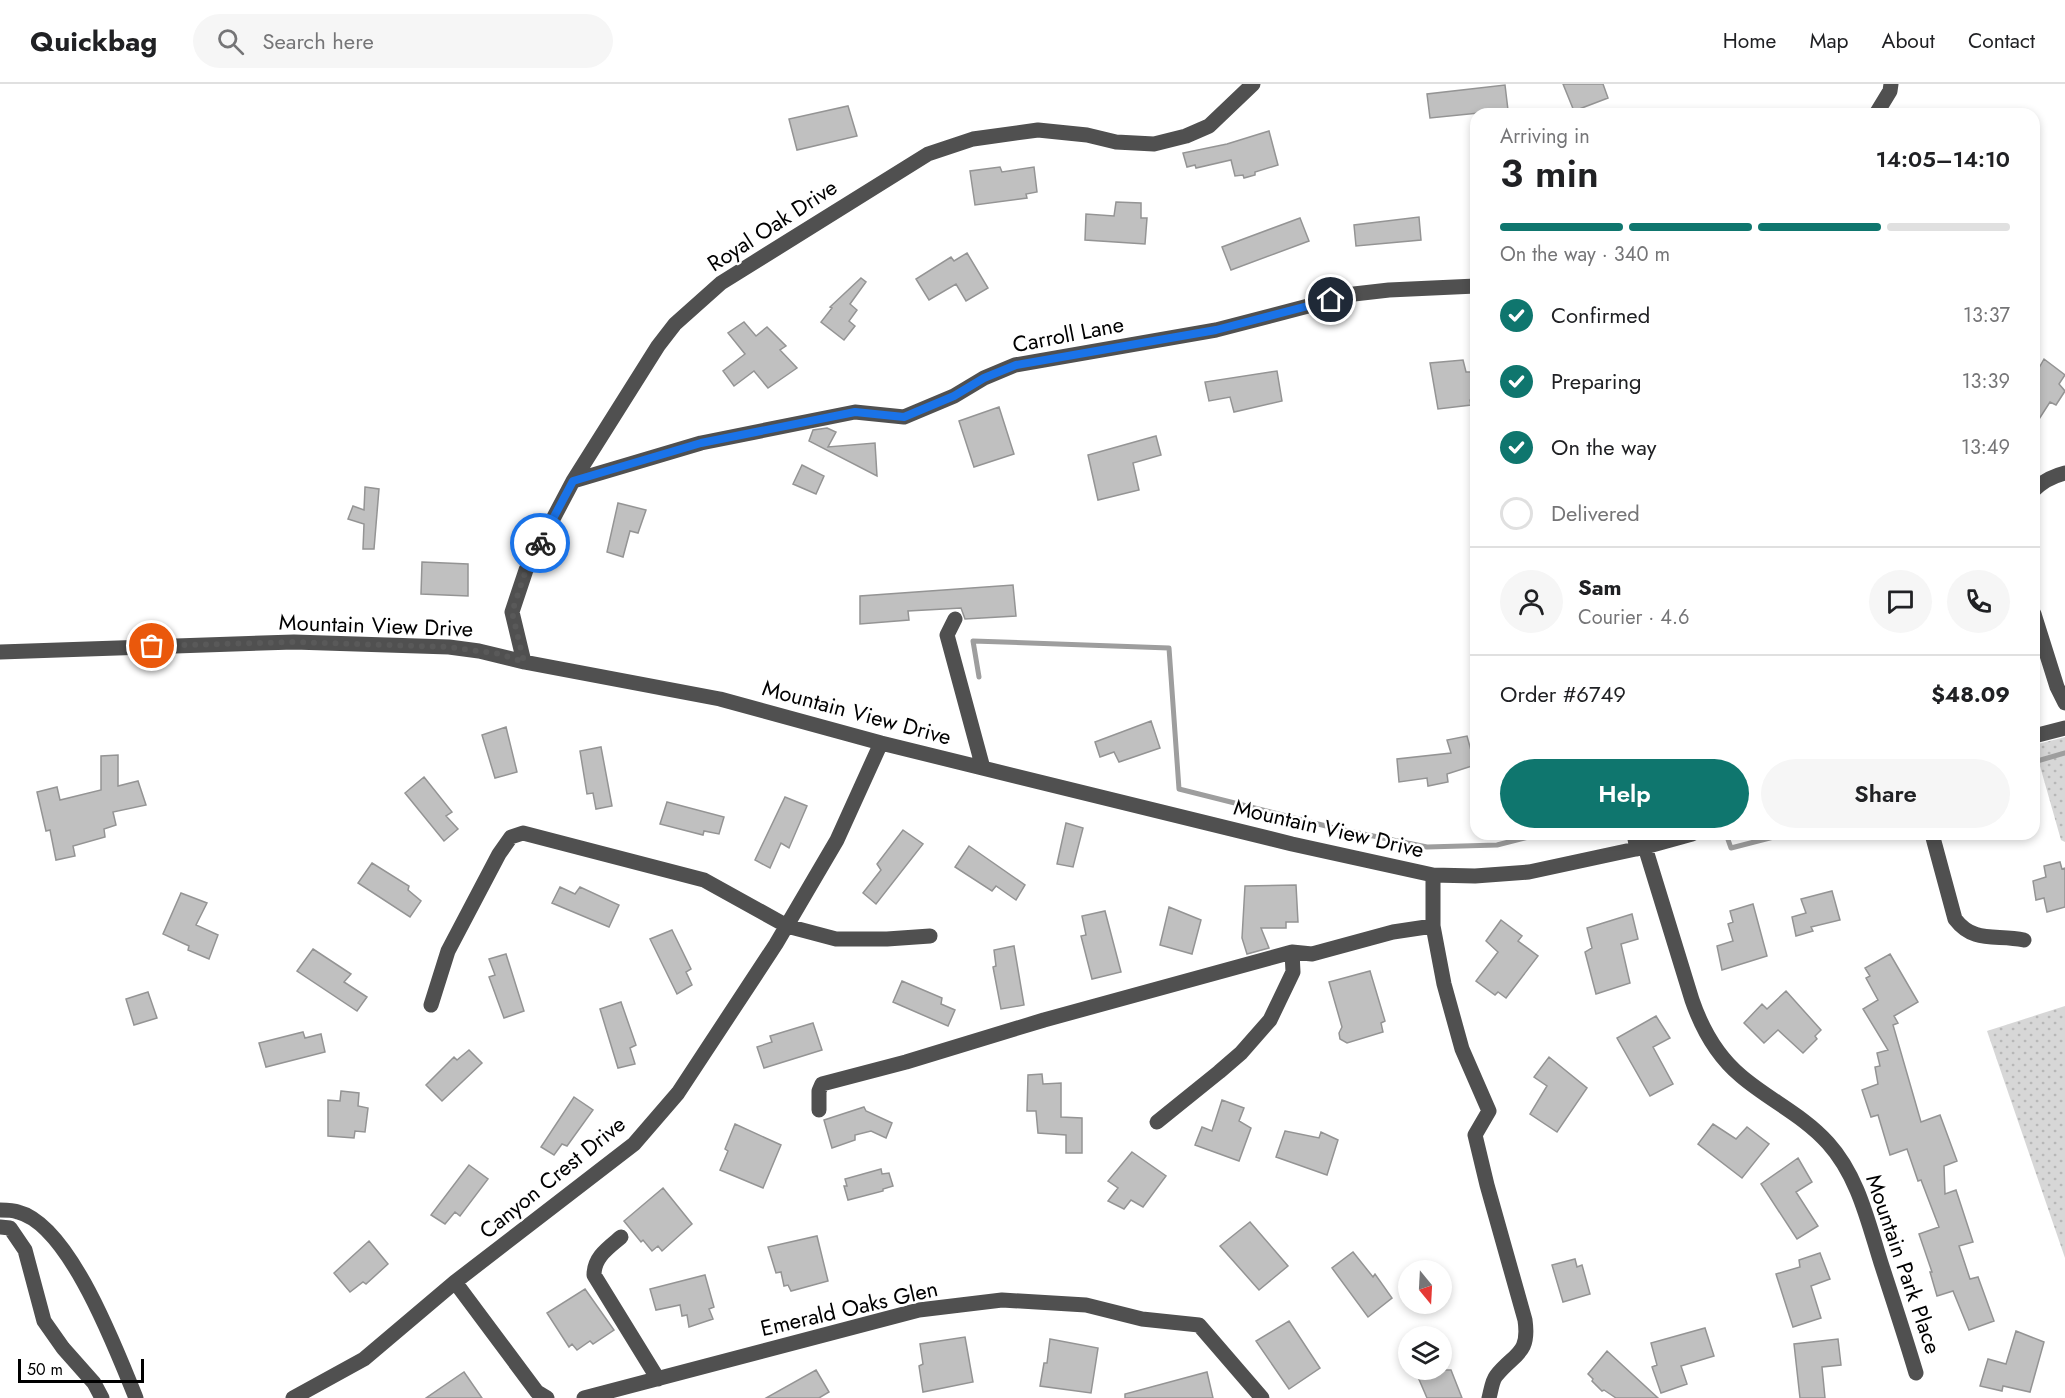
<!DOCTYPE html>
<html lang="en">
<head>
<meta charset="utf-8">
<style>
  :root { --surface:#fff; --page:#f6f6f6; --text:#202124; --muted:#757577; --line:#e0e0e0; --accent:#0f766e }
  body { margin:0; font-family:Jost,sans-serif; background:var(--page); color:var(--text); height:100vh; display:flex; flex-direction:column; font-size:22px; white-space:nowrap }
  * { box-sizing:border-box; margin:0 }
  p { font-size:20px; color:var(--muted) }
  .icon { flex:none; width:33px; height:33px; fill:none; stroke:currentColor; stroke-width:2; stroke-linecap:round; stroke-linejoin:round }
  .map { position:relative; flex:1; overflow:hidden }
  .drawer { position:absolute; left:1470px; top:24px; width:570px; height:732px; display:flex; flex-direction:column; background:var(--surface); border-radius:18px; box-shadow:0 3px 9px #0003 }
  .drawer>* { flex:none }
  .needle { width:39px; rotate:162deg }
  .buttons { position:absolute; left:1398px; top:1176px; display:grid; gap:12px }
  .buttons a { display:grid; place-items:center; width:54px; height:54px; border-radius:50%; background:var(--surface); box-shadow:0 3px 9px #0003; font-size:30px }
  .scale { position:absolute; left:18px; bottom:15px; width:126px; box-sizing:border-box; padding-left:6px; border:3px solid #000; border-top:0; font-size:16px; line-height:21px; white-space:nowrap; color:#000; -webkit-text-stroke:4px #fff; paint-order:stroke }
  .pin { position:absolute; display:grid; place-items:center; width:51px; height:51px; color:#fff; margin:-26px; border:3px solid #fff; border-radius:50%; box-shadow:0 2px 6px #0007 }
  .courier { position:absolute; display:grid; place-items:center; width:60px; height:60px; margin:-30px; border:4px solid #1a73e8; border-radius:50%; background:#fff; color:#222; box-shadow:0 2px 8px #0007 }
  .head em { font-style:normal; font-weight:600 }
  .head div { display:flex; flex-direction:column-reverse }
  .head { display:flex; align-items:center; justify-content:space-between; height:102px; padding:0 30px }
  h1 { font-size:39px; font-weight:600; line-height:45px }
  .bar { display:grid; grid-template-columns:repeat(4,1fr); gap:9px 6px; align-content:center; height:72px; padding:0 30px }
  .bar i { height:8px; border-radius:4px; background:var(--line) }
  .bar .current { background:var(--accent) }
  .bar p { grid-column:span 4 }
  .line { display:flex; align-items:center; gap:15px; padding:0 30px; border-top:2px solid var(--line) }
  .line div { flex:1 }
  .round { display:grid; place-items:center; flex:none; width:63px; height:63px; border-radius:32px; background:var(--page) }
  ol { padding:0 30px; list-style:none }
  li { display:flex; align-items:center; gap:18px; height:66px }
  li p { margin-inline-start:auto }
  li .icon { padding:6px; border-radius:50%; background:var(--accent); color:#fff; stroke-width:4 }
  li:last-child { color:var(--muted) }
  li i { width:33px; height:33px; border:3px solid var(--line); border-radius:50% }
  .button { display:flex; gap:12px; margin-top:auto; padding:12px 30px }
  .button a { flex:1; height:69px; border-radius:36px; background:var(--accent); color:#fff; font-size:24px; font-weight:600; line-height:69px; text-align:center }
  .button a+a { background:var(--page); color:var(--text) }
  header { display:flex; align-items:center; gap:36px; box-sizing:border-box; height:84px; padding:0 30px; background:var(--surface); border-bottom:2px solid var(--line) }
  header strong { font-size:28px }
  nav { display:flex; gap:33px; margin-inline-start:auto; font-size:21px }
  .search { width:420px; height:54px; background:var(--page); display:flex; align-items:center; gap:15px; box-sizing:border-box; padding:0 21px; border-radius:33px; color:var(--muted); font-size:22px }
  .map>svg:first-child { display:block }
  .grass { fill:url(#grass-dots) }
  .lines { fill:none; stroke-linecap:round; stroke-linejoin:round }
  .stream { stroke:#9e9e9e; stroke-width:5 }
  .building { fill:#c0c0c0; stroke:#949494; stroke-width:1.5 }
  .minor { stroke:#505050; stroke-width:15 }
  .done { stroke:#595959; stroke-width:6; stroke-dasharray:0 10.8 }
  .route { stroke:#1a73e8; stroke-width:8 }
  .labels { text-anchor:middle; stroke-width:5; stroke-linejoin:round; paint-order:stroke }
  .street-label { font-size:22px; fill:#000; stroke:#fff }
</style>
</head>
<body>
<header>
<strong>Quickbag</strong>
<div class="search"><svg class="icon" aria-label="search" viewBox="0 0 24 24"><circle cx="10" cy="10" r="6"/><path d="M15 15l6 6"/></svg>Search here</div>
<nav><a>Home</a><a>Map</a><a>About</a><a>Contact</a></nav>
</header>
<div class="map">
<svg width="2065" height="1314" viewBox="0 0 2065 1314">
  <defs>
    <pattern id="grass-dots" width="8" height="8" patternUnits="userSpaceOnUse" patternTransform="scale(1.5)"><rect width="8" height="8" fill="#d7d7d7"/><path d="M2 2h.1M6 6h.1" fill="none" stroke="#b7b7b7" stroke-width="1.8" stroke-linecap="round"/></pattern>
  </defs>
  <rect width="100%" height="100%" fill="#fff"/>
  <path class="grass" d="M2065,653V758L2061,756L2034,661Z
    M2065,922V1174L1987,947Z"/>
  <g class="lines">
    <path class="stream" d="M979,593L973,557L1169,564L1179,705L1334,744L1427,763L1497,761L1540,750
      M2034,678L2065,669
      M1726,750L1731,764L1785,750"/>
  </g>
  <path class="building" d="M1563,0H1603L1608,14L1574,27Z
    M1505,1L1508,26L1430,34L1427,10Z
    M848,22L857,52L797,66L789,35Z
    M1269,47L1278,81L1255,88V91L1244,94L1243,91L1235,92L1231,76L1196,84L1195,81L1187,83L1183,69L1227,60Z
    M1000,83L1002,88L1034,83L1037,108L1026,110L1027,114L975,121L970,87Z
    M1116,118L1141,119V134H1147L1145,160L1085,156L1086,130L1114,132Z
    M1419,133L1421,156L1356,162L1354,141Z
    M1300,134L1309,157L1231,186L1222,163Z
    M967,169L988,204L966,217L956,200L929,216L916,195L951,173L954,177Z
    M861,194L866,198L850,220L857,226L849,237L855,242L844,256L821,238L832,224L830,223Z
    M744,238L756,252L767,243L786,262L780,266L797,284L768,304L754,287L734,302L723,287L745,270L728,249Z
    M2044,275L2065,291L2059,300L2065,307L2056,321L2050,318L2034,343V293Z
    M1463,276L1466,288H1476V315L1470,316L1471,321L1438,325L1430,279Z
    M1277,287L1282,317L1234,328L1230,313L1209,317L1205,298Z
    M999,323L1014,370L974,383L959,337Z
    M827,344L836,348L828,363L875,359L877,392L809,357L813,346Z
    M1156,352L1161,371L1133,379L1139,406L1098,416L1088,371Z
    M802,381L824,392L816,410L793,400Z
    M365,403L379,405L374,465H363L364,440L348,435L353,422L364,426Z
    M618,419L646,426L638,449L630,447L623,473L607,468Z
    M422,478L468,480V512L421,510Z
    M1013,501L1016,532L965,535L961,524L944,525L908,527L909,536L860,540V512Z
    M1151,637L1160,664L1119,678L1114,668L1100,673L1095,658Z
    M506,643L517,688L495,694L482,651Z
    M1467,652L1475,681L1447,690L1448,698L1428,702L1427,694L1399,698L1397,675L1451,669L1447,656Z
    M601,663L612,722L596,725L593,709L587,710L580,667Z
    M118,671V702L138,697L146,721L113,728L116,741L104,745L105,753L73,762L75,772L56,776L50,746L46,747L37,708L57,703L60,716L101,706V672Z
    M424,693L452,728L446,732L458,745L444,757L405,709Z
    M785,713L807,722L789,764L781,759L770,784L755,776Z
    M667,718L724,733L719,750L704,747L703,751L660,740Z
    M1066,739L1083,744L1073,783L1057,780Z
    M903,746L923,760L876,820L863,809L881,786L877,780Z
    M969,762L1025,801L1016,816L996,802L992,807L955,783Z
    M2060,778L2062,785L2065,784V823L2047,828L2044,814L2036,816L2033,797L2046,793L2044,782Z
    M372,779L409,802L408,806L421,817L410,833L358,799Z
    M1296,801L1298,838H1286V844H1261L1269,864L1247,870L1242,854L1245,802Z
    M560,803L575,810L580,803L619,821L609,843L552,819Z
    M1832,807L1840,836L1811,843L1813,847L1796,852L1792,833L1806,829L1801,815Z
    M181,809L207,819L196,841L218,851L209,875L188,866L189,862L163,850Z
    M1753,820L1767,872L1722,886L1717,862L1733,857L1728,840L1733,838L1730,827Z
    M1169,823L1201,836L1192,870L1160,861Z
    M1105,827L1121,888L1092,895L1081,852L1086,851L1082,832Z
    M1632,830L1638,855L1621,860L1630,899L1596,910L1585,868L1592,864L1587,844Z
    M1501,836L1522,852L1518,857L1538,872L1506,914L1498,908L1495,911L1476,897L1498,868L1486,857Z
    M672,846L691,885L686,888L692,901L677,910L650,855Z
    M1014,862L1024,921L1001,925L993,883L996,882L994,866Z
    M313,865L351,890L344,898L367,913L357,927L297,887Z
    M506,870L524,927L504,934L489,893L495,891L489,875Z
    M1890,870L1918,918L1894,932L1898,939L1893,941L1921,1038L1940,1031L1957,1077L1944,1082L1945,1110L1956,1106L1973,1158L1959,1162L1970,1195L1978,1193L1994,1237L1969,1246L1953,1207L1937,1212L1930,1188H1932L1919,1150L1939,1143L1921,1096L1918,1097L1907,1065L1890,1071L1878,1031L1871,1033L1862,1006L1878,1000L1875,983L1880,982L1877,969L1888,966L1863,925L1878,916L1866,894L1870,892L1865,884Z
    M1370,887L1385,937L1381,939L1383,948L1347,959L1340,955L1339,949L1342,943L1329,898Z
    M902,897L942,914L941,920L955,926L948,942L893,918Z
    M1786,907L1821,946L1815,952L1817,955L1803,969L1778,946L1764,959L1744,939L1762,920L1767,925Z
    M148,908L157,934L134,941L126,915Z
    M621,918L636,961L630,964L635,980L618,984L600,925Z
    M1656,932L1670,954L1653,963L1673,1000L1650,1012L1617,954Z
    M813,939L822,966L764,984L757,963L772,958L770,952Z
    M303,948L305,954L321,950L325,968L266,983L259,959Z
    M469,966L482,979L442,1017L426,1001L454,973L457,976Z
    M1549,973L1587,1004L1557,1048L1530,1030L1547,1002L1534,993Z
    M1042,990L1043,1000L1061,999V1033L1082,1034V1069H1066V1051L1038,1049L1036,1027H1027L1028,991Z
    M341,1007L359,1009L358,1022L368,1024L365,1048L355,1047L354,1054L328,1052V1016L340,1017Z
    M574,1013L593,1026L567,1062L562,1060L554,1071L541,1063Z
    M1222,1016L1244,1024L1239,1037L1251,1044L1239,1077L1195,1061L1202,1043L1212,1047Z
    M864,1023L866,1027L892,1039L886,1054L871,1047L855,1051V1056L832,1064L824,1036Z
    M735,1040L781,1061L763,1104L720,1086L728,1067L725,1065Z
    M1713,1040L1736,1055L1747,1043L1769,1060L1742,1094L1698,1060Z
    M1285,1047L1319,1054L1321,1048L1338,1056L1327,1091L1276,1073Z
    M1132,1068L1166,1092L1143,1123L1131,1116L1124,1125L1108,1117L1118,1104L1108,1097Z
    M1798,1074L1812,1098L1796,1108L1818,1142L1797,1155L1761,1100Z
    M469,1081L488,1095L460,1132L455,1128L445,1140L431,1131Z
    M881,1085L882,1090L889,1089L893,1102L883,1105V1107L848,1116L844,1102H847L845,1095Z
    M663,1104L692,1140L662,1167L658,1162L652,1167L643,1156L641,1158L624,1137Z
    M1250,1138L1288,1182L1259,1206L1220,1162Z
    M817,1152L828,1197L791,1207L788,1201L784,1202L781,1188L776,1189L768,1163Z
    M369,1157L388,1180L366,1200L363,1198L350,1208L334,1189Z
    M1353,1168L1373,1193L1375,1190L1392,1214L1368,1233L1332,1184Z
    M1820,1169L1830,1195L1811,1202L1821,1234L1793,1243L1776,1190L1800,1183L1799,1176Z
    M1575,1175L1577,1183L1582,1181L1590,1210L1563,1218L1552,1181Z
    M705,1191L714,1223L709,1225L713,1235L689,1243L687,1231L682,1232L680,1221L656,1226L650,1205Z
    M585,1205L614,1246L593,1260L590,1257L577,1266L572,1260L569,1263L547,1229Z
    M1289,1237L1320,1284L1289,1305L1256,1257Z
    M1705,1244L1714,1272L1681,1282L1687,1300L1661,1309L1652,1283L1657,1281L1651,1259Z
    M2016,1247L2044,1258L2030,1308L2003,1302L2002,1307L1980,1302L1988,1275L2006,1280Z
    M965,1253L973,1298L923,1308L919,1282L923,1280L920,1260Z
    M1050,1255L1098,1264L1091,1309L1040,1302L1044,1279H1047Z
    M1838,1255L1841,1281L1822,1283L1825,1314H1800L1794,1260Z
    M1607,1267L1658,1314H1616L1604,1306L1602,1307L1592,1297L1593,1295L1588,1290Z
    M816,1286L829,1308L819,1314H766Z
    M1415,1286H1451L1462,1314H1427Z
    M464,1288L482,1314H426Z
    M1207,1288L1213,1314H1125V1310Z"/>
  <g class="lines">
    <path class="minor" d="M1876,30L1890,7L1891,0
      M573,397L701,359L855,328L904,333L954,312L984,294L1015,281L1216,246L1354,210L1389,206L1476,202
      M2034,406C2043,397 2053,392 2065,389
      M2034,530L2057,603L2065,619
      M955,535L947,551L983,684
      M0,568L294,558L449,563L479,567L524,578L720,615L881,659L1292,760L1433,791L1475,792L1529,788L1645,763L1692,750
      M524,578L512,528L526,486L573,397L658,262L675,240L721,199L928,70L973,55L1038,46L1087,51L1116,58L1154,60L1186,52L1209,42L1253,0
      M2034,652L2065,644
      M1634,750L1637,765
      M1932,750L1955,835C1974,860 1996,850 2024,856
      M1645,763L1692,916C1702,945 1717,972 1741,992C1769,1016 1803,1031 1828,1059C1858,1092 1868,1138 1881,1179C1893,1216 1905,1252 1916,1289
      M1433,791V842L1444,900L1462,965L1489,1027L1475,1051L1487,1101L1525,1236C1530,1271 1514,1269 1496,1292C1492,1297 1491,1307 1489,1314
      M431,921L448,867L499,770L511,753L523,749L704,796L787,842L836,855H887L930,852
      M819,1026V1007L822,1000L906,978L1044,936L1292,868L1312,870L1393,848L1433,842
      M1157,1038L1219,988L1241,969L1270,936L1293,888L1292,868
      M0,1126C6,1126 13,1126 18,1128C70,1141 117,1268 136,1314
      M0,1143L10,1144L25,1166L44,1237L63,1264L94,1299L102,1314
      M621,1153C608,1164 594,1173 594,1191L658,1295
      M455,1198L537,1308L547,1314
      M293,1314L364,1275L455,1198L634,1060L678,1009L776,860L837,756L881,659
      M584,1314L919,1226L1002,1216L1086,1221L1142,1235L1199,1241L1262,1314"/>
  </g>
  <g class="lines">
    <path class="done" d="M152,562L294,558L449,563L500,570L524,578L512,528L526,486L540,459"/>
    <path class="route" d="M540,459L573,397L701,359L855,328L904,333L954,312L984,294L1016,281L1216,246L1331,216"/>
  </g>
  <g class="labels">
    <g class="street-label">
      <text transform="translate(772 141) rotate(-33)" y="8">Royal Oak Drive</text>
      <text transform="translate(1068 250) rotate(-11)" y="8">Carroll Lane</text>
      <text transform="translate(376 541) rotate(2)" y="8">Mountain View Drive</text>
      <text transform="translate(857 628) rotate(15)" y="8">Mountain View Drive</text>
      <text transform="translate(1329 744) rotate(13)" y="8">Mountain View Drive</text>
      <text transform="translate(552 1093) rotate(-39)" y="8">Canyon Crest Drive</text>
      <text transform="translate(1904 1180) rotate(71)" y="8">Mountain Park Place</text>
      <text transform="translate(849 1224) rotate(-13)" y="8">Emerald Oaks Glen</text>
    </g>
  </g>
</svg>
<div class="buttons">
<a><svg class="needle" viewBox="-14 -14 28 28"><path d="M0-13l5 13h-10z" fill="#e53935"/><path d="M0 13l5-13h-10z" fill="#757577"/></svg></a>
<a><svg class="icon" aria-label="layers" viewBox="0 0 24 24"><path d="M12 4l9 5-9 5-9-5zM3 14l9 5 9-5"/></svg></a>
</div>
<div class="scale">50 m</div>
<div class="pin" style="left:152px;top:562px;background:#ea580c"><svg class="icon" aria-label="bag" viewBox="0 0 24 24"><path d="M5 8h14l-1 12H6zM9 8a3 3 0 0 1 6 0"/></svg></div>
<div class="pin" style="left:1331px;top:216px;background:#1f2937"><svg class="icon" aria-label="home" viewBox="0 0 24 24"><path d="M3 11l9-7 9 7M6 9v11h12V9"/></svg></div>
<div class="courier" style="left:540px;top:459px"><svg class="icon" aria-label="bike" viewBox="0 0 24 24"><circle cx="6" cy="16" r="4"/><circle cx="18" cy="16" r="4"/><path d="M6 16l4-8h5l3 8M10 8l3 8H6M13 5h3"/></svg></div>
<section class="drawer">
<div class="head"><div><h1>3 min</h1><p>Arriving in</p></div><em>14:05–14:10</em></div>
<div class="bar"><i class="current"></i><i class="current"></i><i class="current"></i><i></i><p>On the way · 340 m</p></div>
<ol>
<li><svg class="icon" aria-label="check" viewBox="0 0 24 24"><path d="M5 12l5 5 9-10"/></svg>Confirmed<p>13:37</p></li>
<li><svg class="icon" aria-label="check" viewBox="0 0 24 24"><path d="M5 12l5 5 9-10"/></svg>Preparing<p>13:39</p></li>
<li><svg class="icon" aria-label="check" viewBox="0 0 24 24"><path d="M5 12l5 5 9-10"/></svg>On the way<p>13:49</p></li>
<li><i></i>Delivered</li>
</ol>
<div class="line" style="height:108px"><a class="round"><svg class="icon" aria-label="person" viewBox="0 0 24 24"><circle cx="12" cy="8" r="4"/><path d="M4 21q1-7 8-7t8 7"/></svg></a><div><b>Sam</b><p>Courier · 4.6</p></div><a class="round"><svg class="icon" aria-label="chat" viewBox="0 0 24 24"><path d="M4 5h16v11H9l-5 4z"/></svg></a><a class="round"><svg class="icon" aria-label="phone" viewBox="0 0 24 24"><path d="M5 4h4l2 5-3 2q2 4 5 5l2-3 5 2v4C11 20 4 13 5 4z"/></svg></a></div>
<div class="line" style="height:78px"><div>Order #6749</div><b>$48.09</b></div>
<div class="button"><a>Help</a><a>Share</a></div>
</section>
</div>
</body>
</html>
